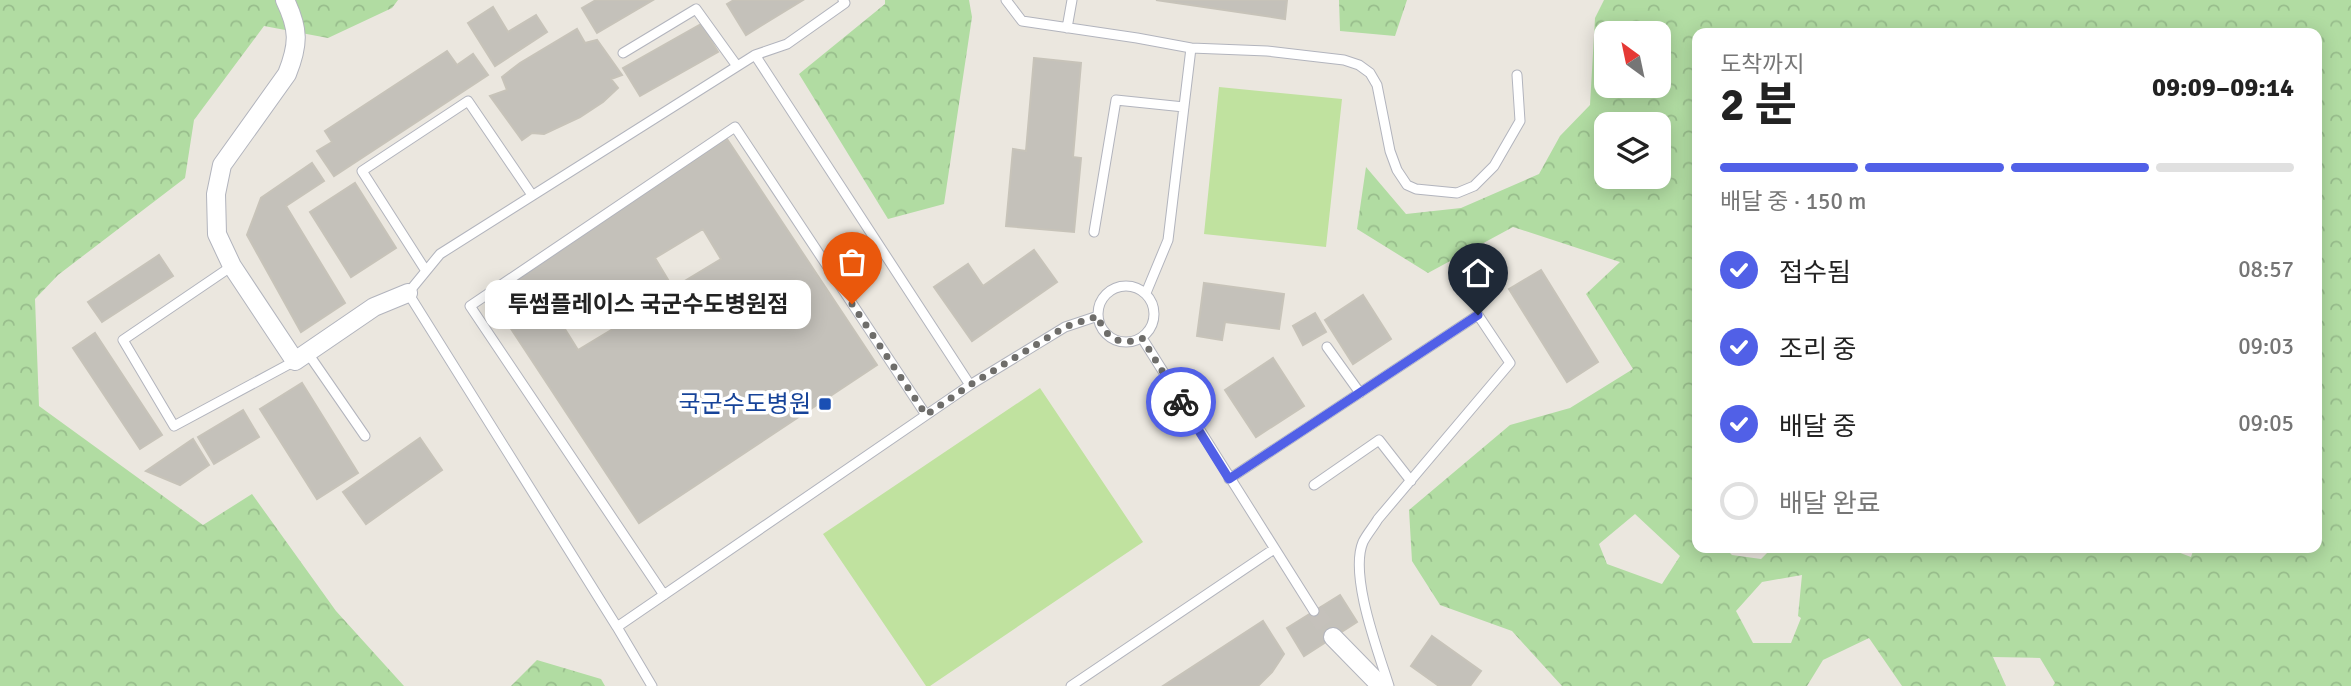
<!DOCTYPE html>
<html lang="ko">
<head>
<meta charset="utf-8">
<style>
  :root { --surface:#fff; --page:#f2f2f2; --text:#222; --muted:#767676; --line:#e0e0e0; --accent:#5160e7 }
  body { margin:0; font-family:Signika,"Noto Sans KR",sans-serif; background:var(--page); color:var(--text); height:100vh; display:flex; flex-direction:column; font-size:26px; white-space:nowrap }
  * { box-sizing:border-box; margin:0 }
  p { font-size:23px; color:var(--muted) }
  .icon { flex:none; width:38px; height:38px; fill:none; stroke:currentColor; stroke-width:2; stroke-linecap:round; stroke-linejoin:round }
  .map { position:relative; flex:1; overflow:hidden }
  .side { position:absolute; left:1692px; top:28px; width:630px; height:525px; display:flex; flex-direction:column; background:var(--surface); border-radius:14px; box-shadow:0 4px 18px #0003 }
  .side>* { flex:none }
  .needle { width:46px; rotate:327deg }
  .controls { position:absolute; left:1594px; top:21px; display:grid; gap:14px }
  .controls a { display:grid; place-items:center; width:77px; height:77px; border-radius:14px; background:var(--surface); box-shadow:0 4px 18px #0003; font-size:35px }
  .pin { position:absolute; display:grid; place-items:center; width:60px; height:60px; color:#fff; margin:-72px -30px; border-radius:50% 50% 50% 0; rotate:-45deg; box-shadow:0 0 7px #0007 }
  .pin .icon { rotate:45deg }
  .courier { position:absolute; display:grid; place-items:center; width:70px; height:70px; margin:-35px; border:5px solid #5160e7; border-radius:50%; background:#fff; color:#222; box-shadow:0 2px 9px #0007 }
  .bubble { position:absolute; height:49px; border-radius:14px; background:var(--surface); box-shadow:0 4px 18px #0003; font-size:23px; font-weight:700; line-height:49px; text-align:center }
  .summary em { font-style:normal; font-weight:700 }
  .summary div { display:flex; flex-direction:column-reverse }
  .summary { display:flex; align-items:center; justify-content:space-between; height:119px; padding:0 28px }
  h1 { font-size:46px; font-weight:700; line-height:52px }
  .bar { display:grid; grid-template-columns:repeat(4,1fr); gap:10px 7px; align-content:center; height:84px; padding:0 28px }
  .bar i { height:9px; border-radius:5px; background:var(--line) }
  .bar .on { background:var(--accent) }
  .bar p { grid-column:span 4 }
  ol { padding:0 28px; list-style:none }
  li { display:flex; align-items:center; gap:21px; height:77px }
  li p { margin-inline-start:auto }
  li .icon { padding:7px; border-radius:50%; background:var(--accent); color:#fff; stroke-width:4 }
  li:last-child { color:var(--muted) }
  li i { width:38px; height:38px; border:4px solid var(--line); border-radius:50% }
  .map>svg:first-child { display:block }
  .forest { fill:url(#forest-crowns); fill-rule:evenodd }
  .pitch { fill:#c0e29f }
  .building { fill:#c4c1ba; stroke:#c7c3b9; stroke-width:2; fill-rule:evenodd }
  .lines { fill:none; stroke-linecap:round; stroke-linejoin:round }
  .street-tunnel { stroke:#c5c1bb; stroke-width:18; stroke-dasharray:18 9; stroke-linecap:butt }
  .lane-casing { stroke:#b2b4bd; stroke-width:11 }
  .street-casing { stroke:#b2b4bd; stroke-width:20 }
  .lane { stroke:#fff; stroke-width:9 }
  .street { stroke:#fff; stroke-width:18 }
  .done { stroke:#6e6d6a; stroke-width:7; stroke-dasharray:0 12.6 }
  .route { stroke:#5160e7; stroke-width:9 }
  .transit-dot { fill:#1a4fb4; stroke:#fff; stroke-width:2.5 }
  .labels { text-anchor:middle; stroke-width:7; stroke-linejoin:round; paint-order:stroke }
  .transit-label { font-size:24px; fill:#164399; stroke:#fff; text-anchor:end }
</style>
</head>
<body>
<div class="map">
<svg width="2351" height="686" viewBox="0 0 2351 686">
  <defs>
    <pattern id="forest-crowns" width="20" height="18" patternUnits="userSpaceOnUse" patternTransform="scale(1.75)"><rect width="20" height="18" fill="#b1dca2"/><path d="M2 6a3 3 0 1 1 6 0M12 15a3 3 0 1 1 6 0" fill="none" stroke="#98bd8c"/></pattern>
  </defs>
  <rect width="100%" height="100%" fill="#ebe7df"/>
  <path class="forest" d="M0,0H398L392,8L328,38L264,26L194,120L185,178L58,275L35,299L39,406L203,525L252,494L336,611L404,686H0Z
    M885,0H969L972,17L944,204L888,219L799,74L885,4Z
    M1339,0H1407L1395,36L1340,31Z
    M1604,0H2351V686H2053L2055,683L2040,658L1993,657L2006,686H1902L1869,638L1823,660L1807,686H1562L1512,631L1440,605L1412,561L1409,510L1510,425L1570,408L1633,369L1586,294L1620,262L1513,227L1428,273L1357,229L1366,167L1406,214L1461,208L1539,174L1560,136L1590,105L1595,18ZM1606,33H1659V86H1606ZM1698,33H2317V548H2194L2191,557L2167,548H1772L1761,559L1732,555L1725,548H1698ZM1606,124H1659V177H1606ZM1635,514L1680,556L1662,584L1607,564L1599,544ZM1802,575L1798,616L1801,618L1791,643H1753L1736,611L1762,582Z
    M537,660L601,679L605,686H511Z"/>
  <path class="pitch" d="M1219,87L1342,99L1326,247L1204,234Z
    M1040,388L1143,542L930,686H926L823,534Z"/>
  <path class="building" d="M596,0H653L597,33L582,8Z
    M734,0H803L746,35L727,4Z
    M1156,0H1287L1285,19Z
    M493,7L508,32L536,15L547,32L495,66L468,23Z
    M701,24L718,52L640,96L623,68Z
    M577,29L585,43L597,40L622,75L611,79L618,88L603,102L580,117L544,134L532,133L522,140L490,96L507,90L502,77L520,63Z
    M447,51L457,65L473,54L488,75L334,176L317,151L332,142L325,131Z
    M1034,58L1081,63L1073,157L1081,158L1074,232L1006,226L1013,149L1026,151Z
    M727,139L877,365L639,523L490,297ZM703,229L721,259L673,288L655,258ZM606,289L626,321L578,350L558,318Z
    M312,163L324,181L286,206L345,303L301,332L247,235L261,198Z
    M355,183L396,248L351,277L310,212Z
    M1034,250L1057,282L972,341L934,287L968,264L983,286Z
    M159,255L173,276L102,322L88,302Z
    M1541,270L1598,362L1567,382L1509,289Z
    M1204,283L1284,294L1279,329L1225,322L1222,340L1197,336Z
    M1363,295L1391,339L1353,364L1325,320Z
    M1315,313L1326,332L1303,345L1293,326Z
    M95,333L162,435L140,449L73,348Z
    M1273,358L1304,406L1256,437L1225,390Z
    M302,383L358,473L317,499L260,409Z
    M243,410L259,437L214,464L198,437Z
    M420,438L442,470L366,524L343,492Z
    M193,439L209,465L180,485L146,471Z
    M1340,595L1357,622L1304,656L1287,628Z
    M1263,621L1284,654L1272,672L1258,686H1163Z
    M1432,636L1481,671L1470,686H1439L1411,666Z"/>
  <g class="lines">
    <path class="street-tunnel" d="M1314,611L1333,637"/>
    <defs>
      <path id="lane" d="M1006,0L1022,21L1137,38L1191,48L1168,240L1146,293
        M1067,28L1072,0
        M1191,48L1267,51L1344,60L1359,65L1370,73L1377,85L1390,151L1397,170L1407,185L1416,189L1457,193L1474,186L1494,166L1520,121L1517,75
        M623,53L696,9L737,66
        M755,55L787,44L845,3L843,0
        M1094,232L1116,100L1184,107
        M232,266L123,340L174,426L295,361
        M426,271L362,171L468,101L532,195
        M1098 314a28 28 0 1 1 56 0a28 28 0 1 1-56 0Z
        M1142,338L1314,611
        M1327,347L1360,393
        M307,352L365,436
        M970,385L617,627L408,293L440,254L755,55L970,385L1065,327L1098,316
        M1229,479L1478,315L1510,363L1378,519C1374,526 1367,534 1363,542C1349,575 1378,651 1389,686
        M1314,485L1379,440L1411,481
        M664,595L470,306L735,127L926,415
        M617,627L652,686
        M1071,686L1274,549"/>
      <path id="street" d="M285,0C299,29 299,44 287,74L222,165L216,194L217,234L232,266L295,361L374,307L408,293
        M1333,637L1381,686"/>
    </defs>
    <use href="#lane" class="lane-casing"/>
    <use href="#street" class="street-casing"/>
    <use href="#lane" class="lane"/>
    <use href="#street" class="street"/>
  </g>
  <g class="lines">
    <path class="done" d="M852,304L926,415L970,385L1065,327L1098,316C1104,338 1121,347 1142,338L1181,402"/>
    <path class="route" d="M1181,402L1229,479L1478,315"/>
  </g>
  <rect class="transit-dot" x="818" y="397" width="14" height="14" rx="3.5"/>
  <g class="labels">
    <g class="transit-label">
      <text x="811" y="412">국군수도병원</text>
    </g>
  </g>
</svg>
<div class="controls">
<a><svg class="needle" viewBox="-14 -14 28 28"><path d="M0-13l5 13h-10z" fill="#e53935"/><path d="M0 13l5-13h-10z" fill="#767676"/></svg></a>
<a><svg class="icon" aria-label="layers" viewBox="0 0 24 24"><path d="M12 4l9 5-9 5-9-5zM3 14l9 5 9-5"/></svg></a>
</div>
<div class="pin" style="left:852px;top:304px;background:#ea580c"><svg class="icon" aria-label="bag" viewBox="0 0 24 24"><path d="M5 8h14l-1 12H6zM9 8a3 3 0 0 1 6 0"/></svg></div>
<div class="pin" style="left:1478px;top:315px;background:#1f2937"><svg class="icon" aria-label="home" viewBox="0 0 24 24"><path d="M3 11l9-7 9 7M6 9v11h12V9"/></svg></div>
<div class="courier" style="left:1181px;top:402px"><svg class="icon" aria-label="bike" viewBox="0 0 24 24"><circle cx="6" cy="16" r="4"/><circle cx="18" cy="16" r="4"/><path d="M6 16l4-8h5l3 8M10 8l3 8H6M13 5h3"/></svg></div>
<div class="bubble" style="left:485px;top:280px;width:326px">투썸플레이스 국군수도병원점</div>
<section class="side">
<div class="summary"><div><h1>2 분</h1><p>도착까지</p></div><em>09:09–09:14</em></div>
<div class="bar"><i class="on"></i><i class="on"></i><i class="on"></i><i></i><p>배달 중 · 150 m</p></div>
<ol>
<li><svg class="icon" aria-label="check" viewBox="0 0 24 24"><path d="M5 12l5 5 9-10"/></svg>접수됨<p>08:57</p></li>
<li><svg class="icon" aria-label="check" viewBox="0 0 24 24"><path d="M5 12l5 5 9-10"/></svg>조리 중<p>09:03</p></li>
<li><svg class="icon" aria-label="check" viewBox="0 0 24 24"><path d="M5 12l5 5 9-10"/></svg>배달 중<p>09:05</p></li>
<li><i></i>배달 완료</li>
</ol>
</section>
</div>
</body>
</html>
